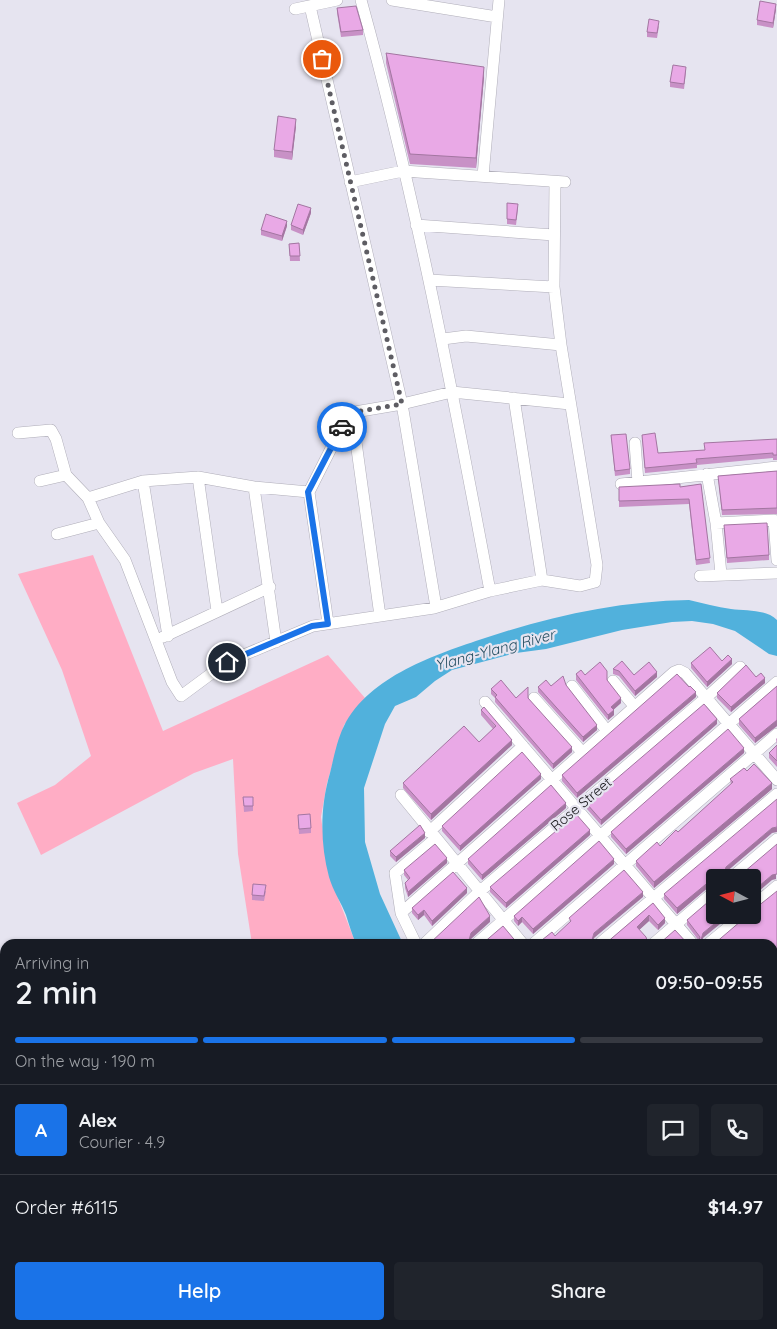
<!DOCTYPE html>
<html lang="en">
<head>
<meta charset="utf-8">
<style>
  :root { --surface:#171b24; --page:#20242c; --text:#f1f3f6; --muted:#9ea1a6; --line:#363941; --accent:#1a73e8 }
  body { margin:0; font-family:Quicksand,sans-serif; background:var(--page); color:var(--text); height:100vh; display:flex; flex-direction:column; font-size:19px; white-space:nowrap }
  * { box-sizing:border-box; margin:0 }
  p { font-size:16px; color:var(--muted) }
  .icon { flex:none; width:28px; height:28px; fill:none; stroke:currentColor; stroke-width:2; stroke-linecap:round; stroke-linejoin:round }
  .map { position:relative; flex:1; overflow:hidden }
  .sheet { position:absolute; left:0px; top:939px; width:778px; height:391px; display:flex; flex-direction:column; background:var(--surface); border-radius:15px 15px 0 0; box-shadow:0 1px 4px #0004 }
  .sheet>* { flex:none }
  .needle { width:32px; rotate:277deg }
  .tools { position:absolute; left:706px; top:869px; display:grid; gap:10px }
  .tools a { display:grid; place-items:center; width:55px; height:55px; border-radius:5px; background:var(--surface); box-shadow:0 1px 4px #0004; font-size:25px }
  .pin { position:absolute; display:grid; place-items:center; width:42px; height:42px; color:#fff; margin:-21px; border:2px solid #fff; border-radius:50%; box-shadow:0 1px 5px #0007 }
  .courier { position:absolute; display:grid; place-items:center; width:50px; height:50px; margin:-25px; border:4px solid #1a73e8; border-radius:50%; background:#fff; color:#222; box-shadow:0 1px 6px #0007 }
  .headline em { font-style:normal; font-weight:600 }
  .headline div { display:flex; flex-direction:column-reverse }
  .headline { display:flex; align-items:center; justify-content:space-between; height:85px; padding:0 15px }
  h1 { font-size:32px; font-weight:600; line-height:38px }
  .bar { display:grid; grid-template-columns:repeat(4,1fr); gap:8px 5px; align-content:center; height:60px; padding:0 15px }
  .bar i { height:6px; border-radius:4px; background:var(--line) }
  .bar .active { background:var(--accent) }
  .bar p { grid-column:span 4 }
  .line { display:flex; align-items:center; gap:12px; padding:0 15px; border-top:1px solid var(--line) }
  .line div { flex:1 }
  .round { display:grid; place-items:center; flex:none; width:52px; height:52px; border-radius:5px; background:var(--page) }
  .primary-button { display:flex; gap:10px; margin-top:auto; padding:10px 15px }
  .primary-button a { flex:1; height:58px; border-radius:5px; background:var(--accent); color:#fff; font-size:20px; font-weight:600; line-height:58px; text-align:center }
  .primary-button a+a { background:var(--page); color:var(--text) }
  .map>svg:first-child { display:block }
  .green { fill:#ffadc5 }
  .water { fill:#51b1dc }
  .lines { fill:none; stroke-linecap:round; stroke-linejoin:round }
  .stream { stroke:#51b1dc; stroke-width:3 }
  .street-casing { stroke:#b0aeb9; stroke-width:12 }
  .secondary-casing { stroke:#b0aeb9; stroke-width:18 }
  .street { stroke:#fff; stroke-width:11 }
  .secondary { stroke:#fff; stroke-width:16 }
  .wall { fill:#c891c6 }
  .shaded-wall { fill:#a376a1 }
  .building { fill:#e9a9e6; stroke:#a376a1 }
  .done { stroke:#5e5d63; stroke-width:5; stroke-dasharray:0 9 }
  .route { stroke:#1a73e8; stroke-width:6 }
  .labels { text-anchor:middle; stroke-width:4.5; stroke-linejoin:round; paint-order:stroke }
  .street-label { font-size:14px; fill:#141417; stroke:#e6e4f0 }
  .water-label { font-size:15px; font-style:italic; fill:#264f62; stroke:#e6e4f0 }
</style>
</head>
<body>
<div class="map">
<svg width="777" height="1329" viewBox="0 0 777 1329">
  <rect width="100%" height="100%" fill="#e6e4f0"/>
  <path class="green" d="M93,555L163,731L328,655L365,698L344,725L327,783L321,817L329,875L356,944H252L238,854L233,759L194,773L41,855L17,803L55,785L91,756L62,670L18,574Z
    M5,1055V1090H0V1061Z
    M5,1178V1226H0V1190Z"/>
  <path class="water" d="M689,600C703,603 717,607 731,609C746,611 766,609 777,620V656L769,654L735,631L713,624L692,621L672,622L622,630L546,649L516,653L452,670L435,681L416,697L395,706L385,724L364,788L365,842L380,894L403,944H356C352,934 349,925 346,915C341,902 333,891 329,877C320,843 320,807 330,773C334,757 337,740 344,726C369,676 437,654 485,638C551,616 620,601 689,600Z
    M0,1226H5V1268H0Z"/>
  <g class="lines">
    <path class="stream" d="M263,1325L266,1329
      M766,1325L773,1329
      M359,1329L369,1325"/>
    <defs>
      <path id="street" d="M361,0C415,195 453,393 490,591
        M392,0L497,17
        M295,9L337,0
        M483,176L499,0
        M350,182L403,171L565,182
        M416,225L554,235
        M429,280L554,287L555,182
        M443,339L466,336L561,345
        M514,398L542,580
        M352,413L380,616
        M18,433L51,430L56,439L66,475L88,498L143,481L198,477L254,487L309,492L349,413L402,404L310,6
        M635,443L638,482
        M707,474L716,523L721,574
        M198,477L217,611
        M40,481L66,475
        M143,481L168,636
        M621,484L777,467
        M254,487L276,642
        M309,492L328,623
        M88,498L99,523L125,560L172,682L181,696L227,662L313,626L434,608L490,591L542,580L580,586L595,582L597,565L561,345L554,287
        M716,523L774,520L777,560
        M57,534L99,523
        M700,576L777,573
        M436,607L402,404L452,392L570,404
        M163,637L270,587
        M613,681L634,706
        M572,686L607,731
        M534,698L582,752
        M485,702L693,944
        M401,795L523,944
        M429,832L523,746
        M731,878L777,839
        M752,907L777,886
        M401,913L674,672L679,670L685,673L777,780
        M416,944L401,913L395,873L435,839
        M424,944L479,892L707,697L740,667
        M476,944L777,682
        M533,944L777,734
        M599,944L777,794
        M653,944L715,891
        M708,944L743,915
        M772,987L777,984
        M772,1037L777,1042
        M772,1087L777,1083
        M772,1134L777,1130
        M772,1182L777,1178
        M772,1233L777,1239
        M404,1325L406,1329
        M452,1325L455,1329
        M500,1325L504,1329
        M630,1325L633,1329
        M525,1329L530,1325
        M598,1329L603,1325"/>
      <path id="secondary" d="M772,1250L777,1246
        M711,1325L715,1329"/>
    </defs>
    <use href="#street" class="street-casing"/>
    <use href="#secondary" class="secondary-casing"/>
    <use href="#street" class="street"/>
    <use href="#secondary" class="secondary"/>
  </g>
  <path class="wall" d="M337,8L363,30V35L341,37L337,13Z
    M776,9L773,28L757,25V20Z
    M659,26L657,38L647,37V32Z
    M386,53L484,77L476,168L410,164L386,63Z
    M686,72L684,89L670,87V82Z
    M296,126L292,160L274,157V150Z
    M507,203L518,209L516,225L507,224Z
    M311,213L303,235L291,230V225Z
    M287,226L282,241L261,235V230Z
    M299,243L300,261H290L289,244Z
    M611,435L630,469V474L615,476Z
    M642,435L658,453L704,450L777,439V460H773V458L697,465V468L645,473Z
    M777,471V514L722,515L718,476Z
    M701,484L710,563L696,565L689,504L619,507V487H680Z
    M724,525L769,555V560L727,563Z
    M722,661L732,664L707,687L691,668V663Z
    M613,669L634,675L657,677L635,696L619,676L613,674Z
    M576,674L585,675L607,680L621,703L613,710L614,715L608,720L576,680Z
    M756,677L765,683L731,712L717,698V693Z
    M566,685L597,730L583,742L538,692V687Z
    M777,686V726L755,743L739,725V719Z
    M491,689L516,698H528L572,752L553,769L495,702V698L491,694Z
    M696,697L577,798L562,781V775Z
    M481,710L512,745L431,820L403,788V783L479,742L493,729L481,715Z
    M717,724L601,825L587,809V804Z
    M777,738V767L769,758V753L777,745L776,739Z
    M744,753L626,854L611,837V832Z
    M747,771L772,789L654,888L636,866V861L660,846L678,832L731,785L730,779Z
    M541,779L460,851L442,831V826Z
    M243,797H253V811L244,812Z
    M566,808L482,880L468,864V859Z
    M298,815L311,828V833L299,834Z
    M772,833L726,872L715,878V884L711,885L677,914L664,899V894Z
    M590,835L506,908L490,892V887Z
    M425,838L396,862L390,856V851Z
    M447,863L408,897L405,888V883L408,880L404,875V870Z
    M614,864L533,934L522,922L518,926L514,921V916Z
    M266,891L264,901L252,900V895Z
    M467,893L432,926L424,915L418,920L412,913V908Z
    M653,903L665,923L658,930L649,921L639,930L605,944Z
    M687,920L703,938L702,941H699L687,925Z
    M772,944L777,964V977L773,978Z
    M777,987V1033L774,1030H772V988Z
    M777,1134V1171L772,1172V1136Z
    M777,1290V1308L772,1303V1294Z
    M511,1325H519L517,1329H514Z
    M647,1325H668L672,1329H651Z"/>
  <path class="shaded-wall" d="M776,4V9L773,28V23Z
    M484,67V77L476,168V158Z
    M296,119V126L292,160V152Z
    M311,208V213L303,235V230Z
    M287,221V226L282,241V236Z
    M732,659V664L707,687V682Z
    M657,672V677L635,696V691Z
    M765,678V683L731,712V707Z
    M696,692V697L577,798V793Z
    M621,698V703L611,712V707Z
    M614,710V715L608,720V715Z
    M717,719V724L601,825V820Z
    M777,720V726L755,743V738Z
    M597,725V730L583,742V737Z
    M512,740V745L431,820V814Z
    M572,747V752L553,769V764Z
    M744,748V753L626,854V849Z
    M541,774V779L460,851V846Z
    M772,783V789L654,888V882Z
    M566,803V808L482,880V875Z
    M777,827V832L772,833L726,872L724,878V874L726,867L772,828Z
    M590,830V835L506,908V903Z
    M425,833V838L396,862V857Z
    M447,858V863L408,897V892Z
    M614,859V864L533,934V929Z
    M776,873V879L772,880L752,897V892L772,875Z
    M711,880V885L677,914V908Z
    M467,888V893L432,926V921Z
    M643,892V897L594,938L592,944V940L594,933Z
    M424,910V915L418,920V915Z
    M649,915V921L637,932V927Z
    M725,915H731L703,938L701,944V940L703,933Z
    M490,916V922L471,939L469,944V940L471,933Z
    M522,917V922L518,926V921Z
    M665,918V923L658,930V925Z
    M775,1070V1076L772,1078V1072Z
    M775,1117V1123L772,1125V1119Z
    M777,1195V1200L772,1204V1199Z
    M329,1325H350L334,1329H314Z"/>
  <path class="building" d="M760,1L776,4L773,23L757,20Z
    M356,6L363,30L341,32L337,8Z
    M649,19L659,21L657,33L647,32Z
    M386,53L484,67L476,158L410,154Z
    M673,65L686,67L684,84L670,82Z
    M278,116L296,119L292,152L274,150Z
    M507,203L518,204L516,220L507,219Z
    M298,204L311,208L303,230L291,225Z
    M266,214L287,221L282,236L261,230Z
    M299,243L300,256H290L289,244Z
    M655,433L658,453L705,450L704,443L777,439V455H773V453L696,459L697,463L645,468L642,435Z
    M626,434L630,469L615,471L611,435Z
    M777,471V508L722,510L718,476Z
    M680,484V487L701,484L710,558L696,560L689,499L619,501V487Z
    M767,523L769,555L727,558L724,525Z
    M710,647L722,661L728,655L732,659L707,682L691,663Z
    M622,661L634,675L649,662L657,672L635,691L619,671L613,669Z
    M600,662L607,671V680L621,698L611,707L614,710L608,715L576,674L581,670L585,675Z
    M746,665L756,677L761,673L765,678L731,707L717,693Z
    M677,674L689,687L690,686L696,692L577,793L562,775Z
    M563,676L566,685L597,725L583,737L538,687L546,680L551,686Z
    M501,680L516,698L528,687V698L572,747L553,764L495,697L497,695L491,689Z
    M777,686V720L755,738L739,719Z
    M704,704L717,719L601,820L587,804Z
    M484,707L512,740L431,814L403,783L464,726L479,742L496,726L481,710Z
    M728,729L744,748L626,849L611,832Z
    M777,745V761L769,753Z
    M522,752L541,774L460,846L442,826Z
    M754,764L772,783L654,882L636,861L657,842L660,846L676,830L678,832L733,782L730,779L744,768L747,771Z
    M551,785L566,803L482,875L468,859Z
    M243,797H253V806H244Z
    M777,799V827L772,828L726,867L724,874L726,878H715V879L711,880L677,908L664,894Z
    M310,814L311,828L299,829L298,815Z
    M576,814L590,830L506,903L490,887Z
    M420,825L425,833L396,857L390,851Z
    M599,841L614,859L533,929L522,917L518,921L514,916Z
    M435,844L447,858L408,892L405,883L410,878L404,870Z
    M777,844V874L772,875L752,892V878H737Z
    M624,870L643,892L594,933L592,940L594,944H537L552,932L555,936L571,921L569,918Z
    M453,872L467,888L432,921L424,910L418,915L412,908Z
    M253,884L266,885L264,896L252,895Z
    M777,891V958L774,961L777,964V972L772,973V944H714L748,915H752V908L757,907Z
    M715,896V915H725L703,933L701,940L704,944H698L700,937L687,920Z
    M479,897L490,916L471,933L469,940L471,944H429Z
    M653,903L665,918L658,925L649,915L637,927L646,937L648,944H605Z
    M503,926L518,944H482Z
    M675,930L688,944H659Z
    M777,987V1027L774,1025H772V988Z
    M772,1042L777,1044V1071L775,1070L772,1072Z
    M777,1087V1118L775,1117L772,1119V1089Z
    M777,1134V1166L772,1167V1136Z
    M777,1182V1195L772,1199V1183Z
    M777,1290V1303L772,1298V1294Z
    M301,1325H329L314,1329H302Z
    M652,1325H668L672,1329H655Z"/>
  <g class="lines">
    <path class="done" d="M322,59L402,404L349,413L342,427"/>
    <path class="route" d="M227,662L312,626L328,624L308,492L342,427"/>
  </g>
  <g class="labels">
    <g class="street-label">
      <text transform="translate(581 804) rotate(-40)" y="5">Rose Street</text>
    </g>
    <g class="water-label">
      <text transform="translate(495 650) rotate(-15)" y="5">Ylang-Ylang River</text>
    </g>
  </g>
</svg>
<div class="tools">
<a><svg class="needle" viewBox="-14 -14 28 28"><path d="M0-13l5 13h-10z" fill="#e53935"/><path d="M0 13l5-13h-10z" fill="#9ea1a6"/></svg></a>
</div>
<div class="pin" style="left:322px;top:59px;background:#ea580c"><svg class="icon" aria-label="bag" viewBox="0 0 24 24"><path d="M5 8h14l-1 12H6zM9 8a3 3 0 0 1 6 0"/></svg></div>
<div class="pin" style="left:227px;top:662px;background:#1f2937"><svg class="icon" aria-label="home" viewBox="0 0 24 24"><path d="M3 11l9-7 9 7M6 9v11h12V9"/></svg></div>
<div class="courier" style="left:342px;top:427px"><svg class="icon" aria-label="car" viewBox="0 0 24 24"><path d="M5 17H2v-5l4-1 3-4h7l3 4 3 1v5h-3M9 17h6M6 11h13"/><circle cx="7" cy="17" r="2"/><circle cx="17" cy="17" r="2"/></svg></div>
<section class="sheet">
<div class="headline"><div><h1>2 min</h1><p>Arriving in</p></div><em>09:50–09:55</em></div>
<div class="bar"><i class="active"></i><i class="active"></i><i class="active"></i><i></i><p>On the way · 190 m</p></div>
<div class="line" style="height:90px"><b class="round" style="background:var(--accent);color:#fff">A</b><div><b>Alex</b><p>Courier · 4.9</p></div><a class="round"><svg class="icon" aria-label="chat" viewBox="0 0 24 24"><path d="M4 5h16v11H9l-5 4z"/></svg></a><a class="round"><svg class="icon" aria-label="phone" viewBox="0 0 24 24"><path d="M5 4h4l2 5-3 2q2 4 5 5l2-3 5 2v4C11 20 4 13 5 4z"/></svg></a></div>
<div class="line" style="height:65px"><div>Order #6115</div><b>$14.97</b></div>
<div class="primary-button"><a>Help</a><a>Share</a></div>
</section>
</div>
</body>
</html>
